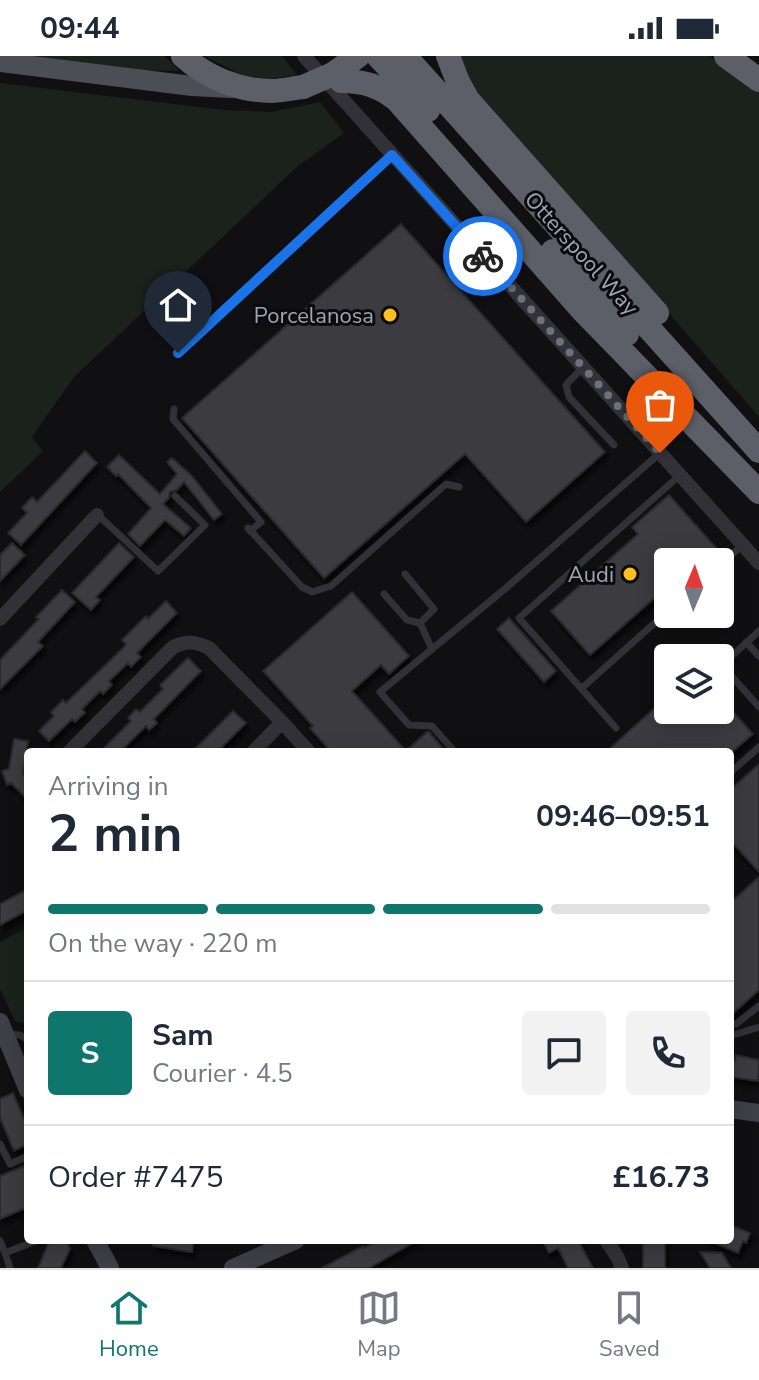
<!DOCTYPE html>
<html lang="en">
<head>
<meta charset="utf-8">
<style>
  :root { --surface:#fff; --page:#f2f2f3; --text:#1f2937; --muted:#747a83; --line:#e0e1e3; --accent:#0f766e }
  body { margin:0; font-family:"Nunito Sans",sans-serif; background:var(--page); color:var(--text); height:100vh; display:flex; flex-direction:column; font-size:30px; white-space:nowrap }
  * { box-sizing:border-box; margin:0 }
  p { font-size:26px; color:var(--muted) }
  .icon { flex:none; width:44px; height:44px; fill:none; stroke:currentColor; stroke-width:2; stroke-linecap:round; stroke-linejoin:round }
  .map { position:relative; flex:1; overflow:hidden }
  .panel { position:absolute; left:24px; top:692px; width:710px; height:496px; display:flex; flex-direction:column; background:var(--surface); border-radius:8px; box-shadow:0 4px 20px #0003 }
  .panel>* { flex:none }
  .needle { width:52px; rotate:2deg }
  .controls { position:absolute; left:654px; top:492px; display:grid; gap:16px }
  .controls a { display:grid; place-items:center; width:80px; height:80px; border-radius:8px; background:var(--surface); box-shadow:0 4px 20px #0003; font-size:40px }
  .pin { position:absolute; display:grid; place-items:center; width:68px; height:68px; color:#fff; margin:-82px -34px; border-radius:50% 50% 50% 0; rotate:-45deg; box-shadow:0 0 8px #0007 }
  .pin .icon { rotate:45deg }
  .courier { position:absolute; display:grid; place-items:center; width:80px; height:80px; margin:-40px; border:6px solid #1a73e8; border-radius:50%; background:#fff; color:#222; box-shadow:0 2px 10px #0007 }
  .overview em { font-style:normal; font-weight:700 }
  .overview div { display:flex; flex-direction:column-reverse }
  .overview { display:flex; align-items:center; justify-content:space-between; height:136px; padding:0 24px }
  h1 { font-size:52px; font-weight:700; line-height:60px }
  .bar { display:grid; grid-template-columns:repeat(4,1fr); gap:12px 8px; align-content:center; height:96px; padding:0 24px }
  .bar i { height:10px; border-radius:6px; background:var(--line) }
  .bar .selected { background:var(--accent) }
  .bar p { grid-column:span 4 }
  .line { display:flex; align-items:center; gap:20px; padding:0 24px; border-top:2px solid var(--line) }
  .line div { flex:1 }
  .round { display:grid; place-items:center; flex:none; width:84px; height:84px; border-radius:8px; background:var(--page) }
  .status { display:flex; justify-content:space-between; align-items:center; height:56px; padding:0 40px; background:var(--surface); direction:ltr }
  .status svg { height:22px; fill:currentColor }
  .menu { display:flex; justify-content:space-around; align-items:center; height:112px; border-top:2px solid var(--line); background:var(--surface); font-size:22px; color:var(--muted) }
  .menu a { display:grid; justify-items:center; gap:4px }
  .menu .selected { color:var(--accent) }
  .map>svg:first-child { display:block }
  .green { fill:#1a221b }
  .building { fill:#3a3a40; stroke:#2a2a2e; stroke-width:2; filter:url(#shadow) }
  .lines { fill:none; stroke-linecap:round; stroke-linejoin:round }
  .lane { stroke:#313137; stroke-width:7 }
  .street { stroke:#313137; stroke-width:14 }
  .secondary { stroke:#3f4047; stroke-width:18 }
  .primary { stroke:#4c4e56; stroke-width:20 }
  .highway { stroke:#5c5f68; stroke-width:24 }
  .highway-bridge { stroke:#5c5f68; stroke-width:24 }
  .done { stroke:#6e717b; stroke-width:8; stroke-dasharray:0 14.4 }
  .route { stroke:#1a73e8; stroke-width:10 }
  .poi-dot { fill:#ffc01b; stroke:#0b0b0d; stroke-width:3 }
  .labels { text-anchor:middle; stroke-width:6; stroke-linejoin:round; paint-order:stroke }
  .street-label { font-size:22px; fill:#a0a5b4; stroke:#0b0b0d }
  .poi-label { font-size:22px; fill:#a0a5b4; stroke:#0b0b0d; text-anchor:end }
</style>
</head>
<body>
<div class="status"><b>09:44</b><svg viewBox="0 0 49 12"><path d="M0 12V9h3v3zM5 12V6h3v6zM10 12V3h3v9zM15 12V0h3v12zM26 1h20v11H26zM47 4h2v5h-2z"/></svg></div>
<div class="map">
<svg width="759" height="1212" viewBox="0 0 759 1212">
  <defs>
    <filter id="shadow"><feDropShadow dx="3" dy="5.5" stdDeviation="2" flood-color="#0009"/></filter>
  </defs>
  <rect width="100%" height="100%" fill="#101012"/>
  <path class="green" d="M39,0H164L180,15L133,14L39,2Z
    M204,0H282L297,19L269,23L244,20Z
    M457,0H709L759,37V361L466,23Z
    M0,27L224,54L272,56L320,46L344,77L298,110L74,321L32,381L43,395L0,436Z
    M28,871V968L15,965L0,933V886Z"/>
  <path class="building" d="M401,168L605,396L526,466L465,398L324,522L182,362Z
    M85,395L97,407L21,489L8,477L27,457L22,452L32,441L37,446Z
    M119,399L160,438L177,418L167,406L172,402L192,420L222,458L214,464L184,426L177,434L170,436L169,442L163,448L191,472L184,480L165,464L140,490L128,478L151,452L118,418L116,420L107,411Z
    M669,439L718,494L706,506H668V530L590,599L551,555L638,478L632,471Z
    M12,487L25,499L0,525V499Z
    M119,487L134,501L96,541L100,544L91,554L72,537Z
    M62,534L75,546L38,586L43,590L0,633V604L39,563L36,561Z
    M352,536L409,600L389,618L381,609L352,635L406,695L427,676H429L446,696H331L310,672L313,670L263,615Z
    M166,545L177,557L137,597L141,601L131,611L128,607L109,625L112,629L103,638L100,635L82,653L85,657L80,661L75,666L72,663L49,685L39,675L54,660L51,656L63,644L66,647L123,592L126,588L122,584L146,560L148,563Z
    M509,562L556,615L544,626L497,573Z
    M188,602L201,615L154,663L157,667L149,674L146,670L120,696H100L131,665L128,662L136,653L140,656L163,633L160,629Z
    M668,640V654H720V641L753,678L732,696H606Z
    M233,655L246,667L217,696H192Z
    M14,683L28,685L23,718L28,723V744L11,727L7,729L2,715L9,713Z
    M759,708V816L730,784V734Z
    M759,821V934L730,960V847Z
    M28,833V854L0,869V848Z
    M736,999L759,1004L758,1025L730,1021V1004L735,1005Z
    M13,1037L28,1072V1088L14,1095L0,1062V1043Z
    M24,1110L28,1118V1151L0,1163V1120Z
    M730,1169L750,1177L746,1187L743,1185L738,1197L708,1184H730Z
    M57,1184H66L70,1193L61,1212H38L48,1188Z
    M153,1184H194L192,1196L153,1190Z
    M379,1184H418L369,1212H322L363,1190L364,1192Z
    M542,1184H578L593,1212H568L558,1192L549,1197Z
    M643,1184H665V1212H643Z
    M700,1196L722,1197L731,1212H710Z"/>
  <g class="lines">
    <path class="lane" d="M178,297L392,99
      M583,311L566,329L569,341L614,389
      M174,353L173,363L261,466L250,475
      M98,459L158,515L205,469L175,440
      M248,472L302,531L312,536L331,530L446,428L459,431
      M720,508L743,489
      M405,518L434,553L420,567
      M384,538L407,564L420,567L432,593
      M746,586L759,600
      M713,598L716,602
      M720,607L759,651
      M722,609L759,575
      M582,632L668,555
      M616,672L519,562L680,419
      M455,696L432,670L409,669L380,636L506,532L660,397
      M730,717L759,691
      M736,968L759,950
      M7,978L20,979L28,984
      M730,980L759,971
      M0,1088L10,1108L28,1100
      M0,1185L5,1197L38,1184
      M5,1197L10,1212"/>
    <path class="street" d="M304,0L759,507
      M0,563L97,459
      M69,696L173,591C187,585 195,585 209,592L282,666L309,696
      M253,696L282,666
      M606,1184L618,1202L622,1212"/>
    <path class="secondary" d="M0,966L28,1034
      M730,1053L759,1057
      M95,1184L110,1212
      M233,1212L296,1184"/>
    <path class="primary" d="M0,6L192,30L231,32"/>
    <path class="highway" d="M183,0C206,21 239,35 271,35C282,35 293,32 303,31
      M378,0L428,54
      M405,0L759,395
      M448,0L458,26L468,44L657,257
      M726,0L759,24
      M333,18L358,0
      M341,25C364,25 380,30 397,44L584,256L759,436
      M553,195L627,278"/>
    <path class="highway-bridge" d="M303,31L333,18"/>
  </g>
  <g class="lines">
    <path class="done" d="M483,200L660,397"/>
    <path class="route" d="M178,297L392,99L483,200"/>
  </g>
  <g class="poi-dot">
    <circle cx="390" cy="259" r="8"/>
    <circle cx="630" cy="518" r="8"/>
  </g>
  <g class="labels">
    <g class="street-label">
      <text transform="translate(582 197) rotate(48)" y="8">Otterspool Way</text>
    </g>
    <g class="poi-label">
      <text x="374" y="267">Porcelanosa</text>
      <text x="614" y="526">Audi</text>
    </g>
  </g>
</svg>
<div class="controls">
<a><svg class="needle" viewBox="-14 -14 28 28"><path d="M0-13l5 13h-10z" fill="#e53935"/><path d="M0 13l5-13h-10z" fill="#747a83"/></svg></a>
<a><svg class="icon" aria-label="layers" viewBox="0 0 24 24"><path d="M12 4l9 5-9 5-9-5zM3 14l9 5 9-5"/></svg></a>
</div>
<div class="pin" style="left:660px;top:397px;background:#ea580c"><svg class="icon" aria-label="bag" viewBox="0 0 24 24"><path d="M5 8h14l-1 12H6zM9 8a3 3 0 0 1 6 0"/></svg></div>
<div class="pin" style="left:178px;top:297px;background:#1f2937"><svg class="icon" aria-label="home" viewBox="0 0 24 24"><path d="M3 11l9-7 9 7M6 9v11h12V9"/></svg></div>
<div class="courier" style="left:483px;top:200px"><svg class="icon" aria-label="bike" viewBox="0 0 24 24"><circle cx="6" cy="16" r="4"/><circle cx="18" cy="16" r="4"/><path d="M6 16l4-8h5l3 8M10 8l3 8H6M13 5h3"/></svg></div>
<section class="panel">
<div class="overview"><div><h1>2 min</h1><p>Arriving in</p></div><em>09:46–09:51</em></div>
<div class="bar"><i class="selected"></i><i class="selected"></i><i class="selected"></i><i></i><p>On the way · 220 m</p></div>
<div class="line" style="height:144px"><b class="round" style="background:var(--accent);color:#fff">S</b><div><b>Sam</b><p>Courier · 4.5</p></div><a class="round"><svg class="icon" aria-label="chat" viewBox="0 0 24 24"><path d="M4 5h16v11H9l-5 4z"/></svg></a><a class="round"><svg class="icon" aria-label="phone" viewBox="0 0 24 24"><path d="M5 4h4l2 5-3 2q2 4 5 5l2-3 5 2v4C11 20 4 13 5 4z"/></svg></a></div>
<div class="line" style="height:104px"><div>Order #7475</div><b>£16.73</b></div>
</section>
</div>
<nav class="menu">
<a class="selected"><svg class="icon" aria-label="home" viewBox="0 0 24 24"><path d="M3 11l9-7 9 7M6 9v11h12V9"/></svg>Home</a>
<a><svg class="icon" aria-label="map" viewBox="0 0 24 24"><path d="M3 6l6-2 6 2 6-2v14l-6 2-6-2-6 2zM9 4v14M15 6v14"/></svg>Map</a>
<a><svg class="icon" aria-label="saved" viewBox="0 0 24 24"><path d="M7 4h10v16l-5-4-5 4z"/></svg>Saved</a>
</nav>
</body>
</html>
